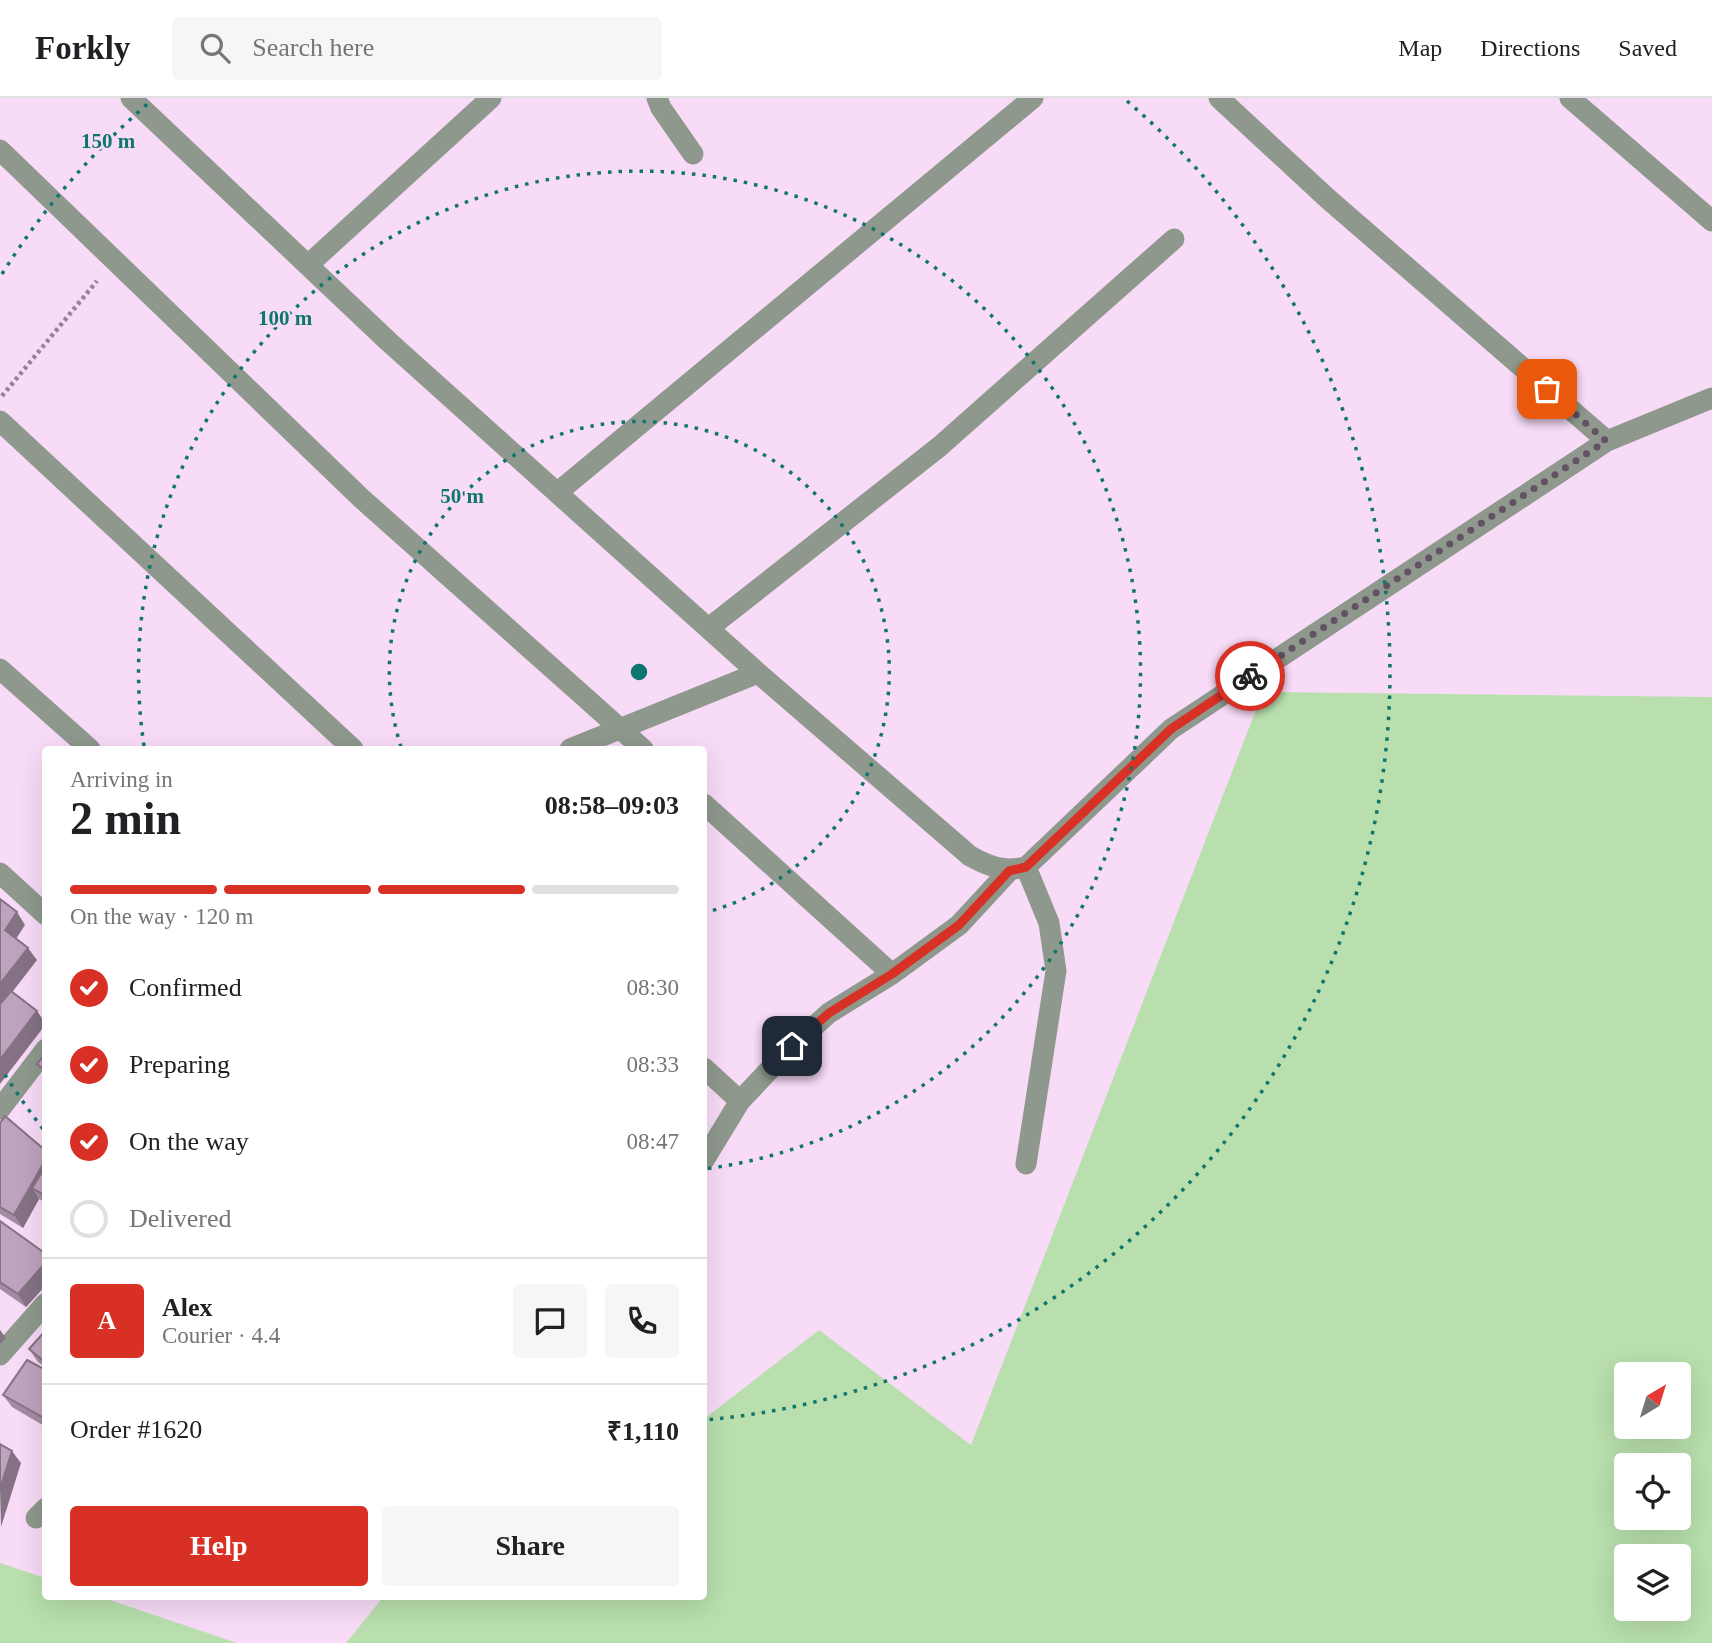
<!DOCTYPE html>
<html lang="en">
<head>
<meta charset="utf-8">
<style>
  :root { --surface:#fff; --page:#f6f6f6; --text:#202124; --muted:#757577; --line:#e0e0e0; --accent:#d93025 }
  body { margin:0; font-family:"Times New Roman",serif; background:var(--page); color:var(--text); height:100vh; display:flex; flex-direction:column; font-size:26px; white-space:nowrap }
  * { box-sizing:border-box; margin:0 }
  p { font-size:23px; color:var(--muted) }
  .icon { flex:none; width:38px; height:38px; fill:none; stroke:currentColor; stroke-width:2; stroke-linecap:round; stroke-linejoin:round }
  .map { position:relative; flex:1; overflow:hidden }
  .side { position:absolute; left:42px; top:648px; width:665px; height:854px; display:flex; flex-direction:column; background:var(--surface); border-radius:7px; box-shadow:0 7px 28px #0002 }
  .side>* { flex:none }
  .needle { width:46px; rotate:38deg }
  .controls { position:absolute; left:1614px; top:1264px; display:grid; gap:14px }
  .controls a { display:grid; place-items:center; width:77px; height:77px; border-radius:7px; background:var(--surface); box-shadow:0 7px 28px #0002; font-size:35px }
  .pin { position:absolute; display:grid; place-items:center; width:60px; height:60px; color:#fff; margin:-30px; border-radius:14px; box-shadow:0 4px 10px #0006 }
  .courier { position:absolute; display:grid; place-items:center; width:70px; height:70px; margin:-35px; border:5px solid #d93025; border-radius:50%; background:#fff; color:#222; box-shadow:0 2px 9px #0007 }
  .summary em { font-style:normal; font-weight:700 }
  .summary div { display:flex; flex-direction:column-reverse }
  .summary { display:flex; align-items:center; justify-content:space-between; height:119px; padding:0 28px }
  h1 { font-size:46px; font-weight:700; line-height:52px }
  .bar { display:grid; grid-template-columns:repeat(4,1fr); gap:10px 7px; align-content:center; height:84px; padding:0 28px }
  .bar i { height:9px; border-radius:5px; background:var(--line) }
  .bar .current { background:var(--accent) }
  .bar p { grid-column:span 4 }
  .line { display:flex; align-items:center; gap:18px; padding:0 28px; border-top:2px solid var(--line) }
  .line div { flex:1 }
  .round { display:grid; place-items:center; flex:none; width:74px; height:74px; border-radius:7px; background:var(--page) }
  ol { padding:0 28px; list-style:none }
  li { display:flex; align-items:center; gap:21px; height:77px }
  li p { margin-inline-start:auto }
  li .icon { padding:7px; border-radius:50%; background:var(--accent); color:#fff; stroke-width:4 }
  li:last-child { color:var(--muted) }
  li i { width:38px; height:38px; border:4px solid var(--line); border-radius:50% }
  .action { display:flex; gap:14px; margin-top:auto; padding:14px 28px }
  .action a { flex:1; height:80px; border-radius:7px; background:var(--accent); color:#fff; font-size:28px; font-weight:700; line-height:80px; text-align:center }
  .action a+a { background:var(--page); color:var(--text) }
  header { display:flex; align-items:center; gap:42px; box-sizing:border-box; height:98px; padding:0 35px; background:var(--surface); border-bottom:2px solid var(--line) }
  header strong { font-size:33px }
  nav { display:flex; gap:38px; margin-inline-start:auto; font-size:24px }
  .search { width:490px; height:63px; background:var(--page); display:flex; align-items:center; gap:18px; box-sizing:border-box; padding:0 24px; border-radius:7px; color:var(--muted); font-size:26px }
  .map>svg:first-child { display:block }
  .green { fill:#b8dfad; fill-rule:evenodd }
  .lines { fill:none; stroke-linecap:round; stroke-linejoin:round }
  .path { stroke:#978297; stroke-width:4.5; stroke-dasharray:3.5 3.5; stroke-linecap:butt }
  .minor { stroke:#8e988c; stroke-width:21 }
  .wall { fill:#a38ca3 }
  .shaded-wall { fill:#857285 }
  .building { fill:#bea3be; stroke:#857285; stroke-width:2 }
  .done { stroke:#635263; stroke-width:7; stroke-dasharray:0 12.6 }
  .route { stroke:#d93025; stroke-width:9 }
  .ring { fill:none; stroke:#0f766e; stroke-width:3.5; stroke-dasharray:3.5 7 }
  .centre { fill:#0f766e; stroke:#f8dbf7; stroke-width:3.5 }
  .ring-label { font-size:21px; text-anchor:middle; font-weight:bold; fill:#0f766e; stroke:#f8dbf7; stroke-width:5; stroke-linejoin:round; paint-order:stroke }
</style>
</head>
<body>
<header>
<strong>Forkly</strong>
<div class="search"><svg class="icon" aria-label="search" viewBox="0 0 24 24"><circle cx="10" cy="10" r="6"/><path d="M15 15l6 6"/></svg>Search here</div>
<nav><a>Map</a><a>Directions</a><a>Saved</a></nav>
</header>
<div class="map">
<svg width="1712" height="1545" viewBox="0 0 1712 1545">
  <rect width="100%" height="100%" fill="#f8dbf7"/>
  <path class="green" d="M1263,594L1712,599V1545H346L384,1498H704V1321L819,1232L971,1347ZM1626,1276H1678V1328H1626ZM1626,1367H1678V1419H1626ZM1626,1458H1678V1510H1626Z
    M0,1465L45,1480L46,1498H98L237,1545H0Z"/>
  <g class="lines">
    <path class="path" d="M2,298L97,183"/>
    <path class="minor" d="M131,0L389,244L758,575L970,758C990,769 1004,774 1026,769L1171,631L1607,343L1712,300
      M657,0L661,10L693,56
      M1219,0L1327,100L1607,343
      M1570,0L1712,123
      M0,52L361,400L643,651
      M308,167L491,0
      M0,323L353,651
      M558,394L1033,0
      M710,529L939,349L1174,141
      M0,571L90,651
      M570,651L758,575
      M704,706L892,876
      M0,775L46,817
      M704,970L740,1003
      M0,1011L46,951
      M704,1062L740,1003L792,948L829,915L892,876L959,827L1009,773
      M1026,1066L1056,873L1049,825L1026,769
      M0,1257L46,1205
      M36,1420L46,1410"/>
  </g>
  <path class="wall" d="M46,955V978L37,966Z
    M0,1025L46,1053V1105L39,1101L23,1130L0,1116Z
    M0,1123L46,1156V1187L26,1209L0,1191Z
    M46,1232V1270L38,1264L29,1251Z
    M46,1272V1329L12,1309L3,1297Z"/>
  <path class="shaded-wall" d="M17,814L25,827L14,844L5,832Z
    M28,850L37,862L0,910V886Z
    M37,913L46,926L0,986V962Z
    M46,1061V1089L32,1090L39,1101L23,1130L14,1117Z
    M46,1164V1187L26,1209L18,1196Z
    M0,1232L6,1240L0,1246Z
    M12,1353L21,1365L1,1429L0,1391Z"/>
  <path class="building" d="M0,801L17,814L5,832L28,850L0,886Z
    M11,893L37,913L0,962V906Z
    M46,955V973L37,966Z
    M5,1018L46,1053V1061L14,1117L0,1109V1025Z
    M46,1068V1098L32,1090Z
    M0,1123L46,1156V1164L18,1196L0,1184Z
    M46,1232V1265L29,1251Z
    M27,1262L46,1272V1321L3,1297Z
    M0,1346L12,1353L0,1391Z"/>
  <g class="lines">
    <path class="done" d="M1250,578L1606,343L1547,291"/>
    <path class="route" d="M792,948L829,915L892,876L959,827L1009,773L1026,769L1171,631L1250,578"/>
  </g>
  <g class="ring">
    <path d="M401 649A250 250 0 1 1 704 815"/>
    <path d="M144 648A501 501 0 1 1 704 1071"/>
    <path d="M43 1031A751 751 0 0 1 2 972M2 176A751 751 0 0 1 151 3M1127 3A751 751 0 0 1 704 1322"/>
  </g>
  <circle cx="639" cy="574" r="10" class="centre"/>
  <g class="ring-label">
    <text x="108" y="50">150 m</text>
    <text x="285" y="227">100 m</text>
    <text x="462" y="405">50 m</text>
  </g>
</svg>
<div class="controls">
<a><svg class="needle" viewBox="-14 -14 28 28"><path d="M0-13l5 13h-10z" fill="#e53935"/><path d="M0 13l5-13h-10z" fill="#757577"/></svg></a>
<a><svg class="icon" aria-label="locate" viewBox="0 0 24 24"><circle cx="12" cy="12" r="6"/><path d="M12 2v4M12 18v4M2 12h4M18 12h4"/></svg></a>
<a><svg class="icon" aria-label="layers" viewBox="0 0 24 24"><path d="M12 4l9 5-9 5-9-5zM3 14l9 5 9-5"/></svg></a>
</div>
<div class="pin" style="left:1547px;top:291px;background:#ea580c"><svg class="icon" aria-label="bag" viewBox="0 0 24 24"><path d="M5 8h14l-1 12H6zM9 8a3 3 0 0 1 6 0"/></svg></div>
<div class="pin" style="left:792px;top:948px;background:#1f2937"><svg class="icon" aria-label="home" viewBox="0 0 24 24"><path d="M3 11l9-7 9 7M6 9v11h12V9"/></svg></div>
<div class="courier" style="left:1250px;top:578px"><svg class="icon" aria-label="bike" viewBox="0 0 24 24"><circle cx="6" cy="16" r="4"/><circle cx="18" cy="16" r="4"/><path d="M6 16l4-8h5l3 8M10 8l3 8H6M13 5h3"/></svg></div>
<section class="side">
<div class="summary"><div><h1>2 min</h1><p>Arriving in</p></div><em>08:58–09:03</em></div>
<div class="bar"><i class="current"></i><i class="current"></i><i class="current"></i><i></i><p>On the way · 120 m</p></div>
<ol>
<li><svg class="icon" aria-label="check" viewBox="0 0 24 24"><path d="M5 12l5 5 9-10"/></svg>Confirmed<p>08:30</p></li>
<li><svg class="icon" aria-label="check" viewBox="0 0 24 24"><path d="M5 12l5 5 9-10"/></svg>Preparing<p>08:33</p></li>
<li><svg class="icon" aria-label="check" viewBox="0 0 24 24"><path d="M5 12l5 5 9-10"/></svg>On the way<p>08:47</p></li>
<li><i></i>Delivered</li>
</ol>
<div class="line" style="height:126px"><b class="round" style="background:var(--accent);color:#fff">A</b><div><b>Alex</b><p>Courier · 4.4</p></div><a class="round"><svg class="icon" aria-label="chat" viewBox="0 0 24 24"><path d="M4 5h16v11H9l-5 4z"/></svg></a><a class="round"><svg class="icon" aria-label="phone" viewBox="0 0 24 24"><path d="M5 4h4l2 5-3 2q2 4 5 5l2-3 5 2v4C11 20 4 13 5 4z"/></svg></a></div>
<div class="line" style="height:91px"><div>Order #1620</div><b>₹1,110</b></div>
<div class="action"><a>Help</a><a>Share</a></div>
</section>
</div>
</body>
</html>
